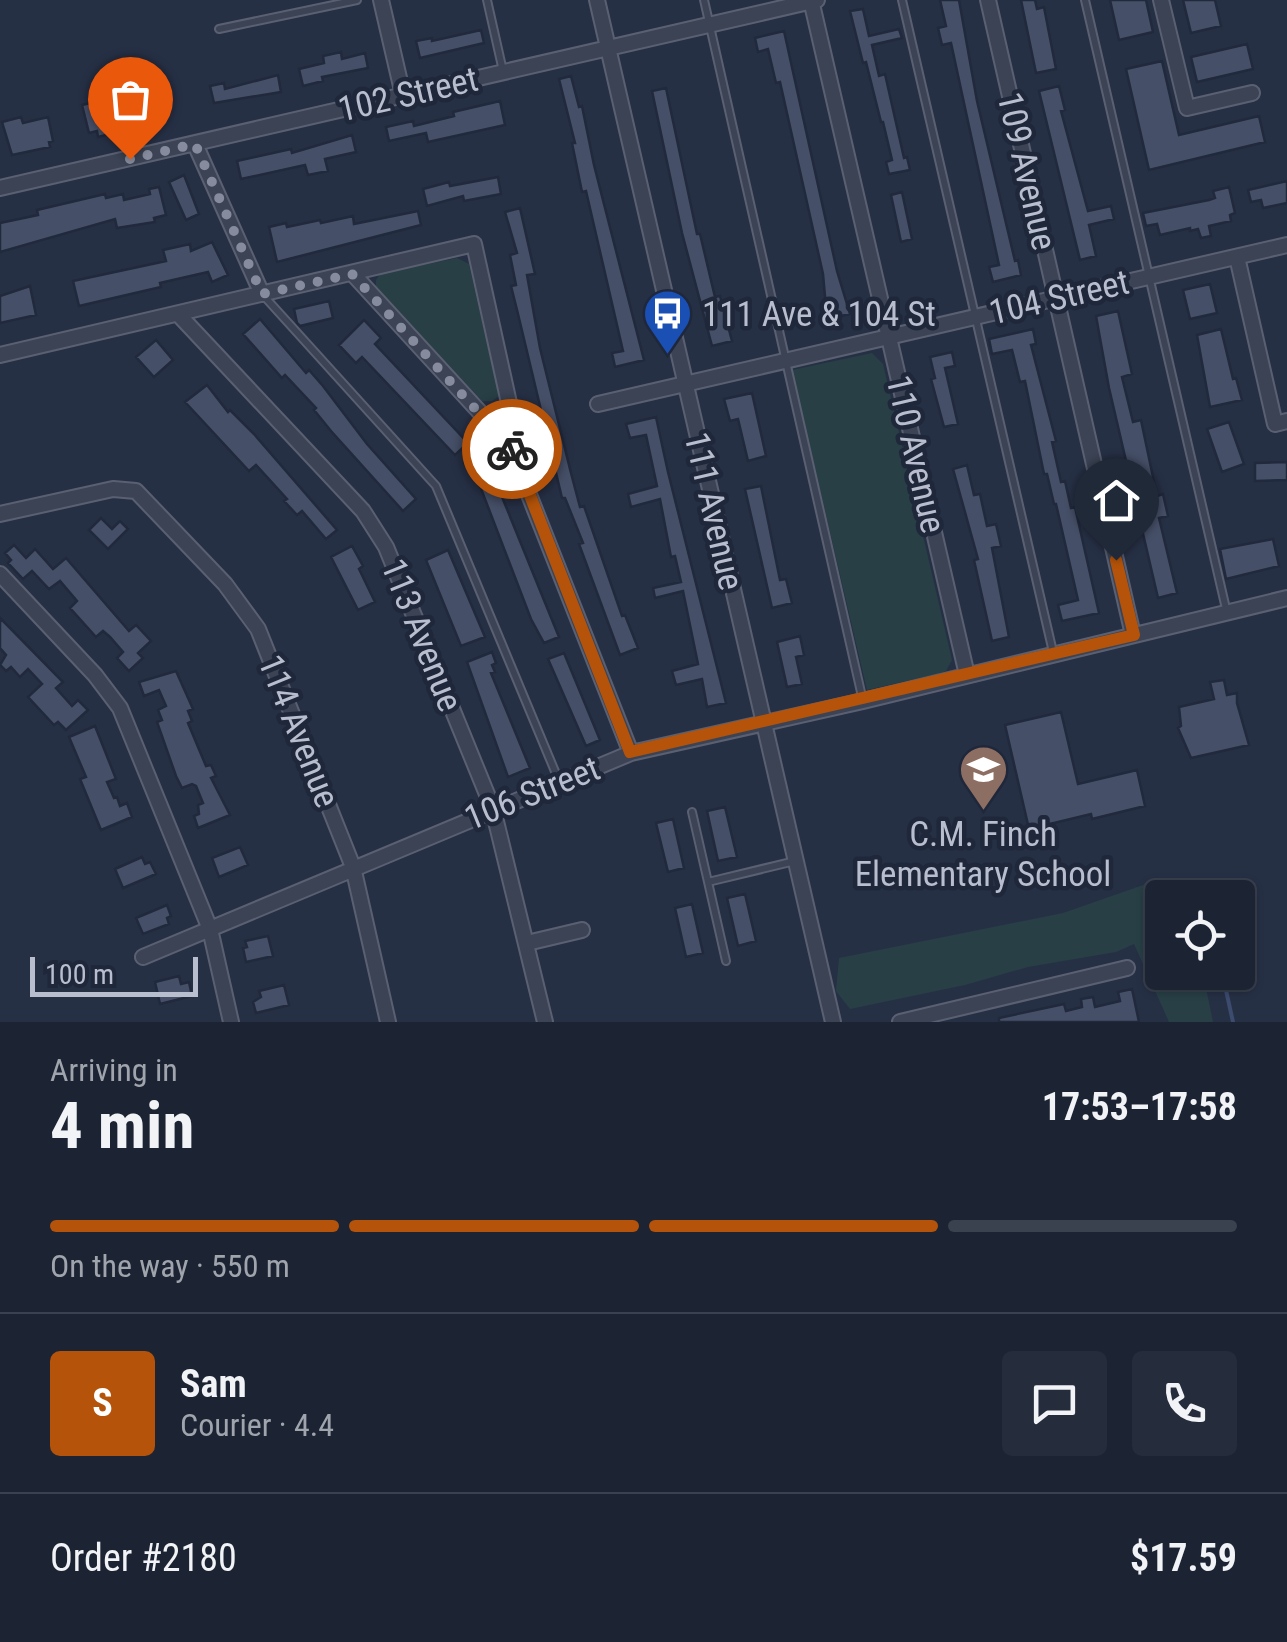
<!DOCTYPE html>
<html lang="en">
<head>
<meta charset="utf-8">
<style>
  :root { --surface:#1c2434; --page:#252c3c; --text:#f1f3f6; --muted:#a0a4ac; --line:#3a414f; --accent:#b45309 }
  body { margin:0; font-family:"Roboto Condensed",sans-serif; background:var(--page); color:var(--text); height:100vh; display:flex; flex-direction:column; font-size:38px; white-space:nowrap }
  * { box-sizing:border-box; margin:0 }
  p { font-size:32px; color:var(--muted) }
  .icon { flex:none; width:55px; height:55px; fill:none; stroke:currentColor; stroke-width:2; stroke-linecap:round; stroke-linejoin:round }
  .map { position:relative; height:1022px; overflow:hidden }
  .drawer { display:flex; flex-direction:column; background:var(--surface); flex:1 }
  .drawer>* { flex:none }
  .controls { position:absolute; left:1145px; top:880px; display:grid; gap:20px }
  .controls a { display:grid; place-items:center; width:110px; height:110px; border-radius:10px; background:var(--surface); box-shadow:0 2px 8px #0004,0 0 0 2px var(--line); font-size:50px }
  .scale { position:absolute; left:30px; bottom:25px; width:168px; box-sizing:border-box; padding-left:10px; border:5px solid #b9bece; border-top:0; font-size:28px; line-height:35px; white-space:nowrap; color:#b9bece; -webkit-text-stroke:8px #1f273a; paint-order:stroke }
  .pin { position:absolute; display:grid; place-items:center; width:85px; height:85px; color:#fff; margin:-102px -42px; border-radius:50% 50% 50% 0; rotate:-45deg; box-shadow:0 0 10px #0007 }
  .pin .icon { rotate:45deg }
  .courier { position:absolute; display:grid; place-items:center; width:100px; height:100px; margin:-50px; border:8px solid #b45309; border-radius:50%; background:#fff; color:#222; box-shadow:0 2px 12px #0007 }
  .summary em { font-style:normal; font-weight:700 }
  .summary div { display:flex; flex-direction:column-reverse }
  .summary { display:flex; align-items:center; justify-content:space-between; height:170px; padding:0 50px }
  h1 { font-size:65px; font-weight:700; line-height:75px }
  .bar { display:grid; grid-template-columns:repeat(4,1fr); gap:15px 10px; align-content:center; height:120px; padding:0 50px }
  .bar i { height:12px; border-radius:8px; background:var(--line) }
  .bar .current { background:var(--accent) }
  .bar p { grid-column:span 4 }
  .line { display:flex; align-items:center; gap:25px; padding:0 50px; border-top:2px solid var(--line) }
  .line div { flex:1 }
  .round { display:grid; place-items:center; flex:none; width:105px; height:105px; border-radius:10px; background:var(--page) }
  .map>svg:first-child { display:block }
  .green { fill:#283f46 }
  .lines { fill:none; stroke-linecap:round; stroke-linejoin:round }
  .stream { stroke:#3c4b6e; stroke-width:4 }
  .building { fill:#454f67; stroke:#21293c; stroke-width:2.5 }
  .service-casing { stroke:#5a6072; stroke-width:10 }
  .minor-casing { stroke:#5a6072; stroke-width:18 }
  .service { stroke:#3b4354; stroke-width:6 }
  .minor { stroke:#3b4354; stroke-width:14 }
  .done { stroke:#868c9e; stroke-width:10; stroke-dasharray:0 18 }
  .route { stroke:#b45309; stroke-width:12 }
  .labels { text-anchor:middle; stroke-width:9; stroke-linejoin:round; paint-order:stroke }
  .street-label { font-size:35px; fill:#b9bece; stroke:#1f273a }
  .poi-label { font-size:35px; fill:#b9bece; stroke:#1f273a; text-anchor:start }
</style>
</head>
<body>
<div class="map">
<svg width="1287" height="1022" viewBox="0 0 1287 1022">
  <rect width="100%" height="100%" fill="#263045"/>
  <path class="green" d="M457,258L469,264L499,396L492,401H482L376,288V280L380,274Z
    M872,353L883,364L952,660L946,671L937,674L867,690L792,370Z
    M1158,883L1172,890L1176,897L1162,898V972L1203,973L1213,1022H1169L1134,944L1116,952L1028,967L965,985L850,1009L836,991L839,958L1063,913L1146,884Z"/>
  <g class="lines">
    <path class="stream" d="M1222,972L1233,1022"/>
  </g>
  <path class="building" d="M940,0H959L977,101L1015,261L1018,260L1021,275L993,282L989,267L999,265L951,43L942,45L938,28L946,26Z
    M1021,0H1035L1037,9L1044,7L1056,69L1036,73Z
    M1110,0H1146L1153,32L1119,40Z
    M1183,0H1215L1221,26L1191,33Z
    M863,9L869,36L899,29L902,38L872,45L879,76L885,74L904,158L907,157L910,170L889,174L886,162L892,160L883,122H881L866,62L863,63L850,11Z
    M481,30L484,43L420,58L416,41L432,38V41Z
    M784,31L837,271L850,314L827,319L823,274L780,82L776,83L768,49L758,52L755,38Z
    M1247,44L1253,69L1197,82L1191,57Z
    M341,52L342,59L365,53L368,68L322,77L323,81L303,86L299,69L324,63L323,56Z
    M1162,61L1179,135L1259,116L1265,142L1149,170L1126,69Z
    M278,75L281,92L214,103L210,86L224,83L225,89Z
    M571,76L579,107L582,106L594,165L644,360L615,367L612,353L623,351L586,191L582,192L572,143H575L559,79Z
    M159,86L164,119L113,128L114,133L98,137L97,131L89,133L82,105Z
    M1059,86L1065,110L1061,111L1088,211L1111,206L1114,219L1089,225L1096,256L1080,260L1039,91Z
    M666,88L697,234H700L715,297L720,296L732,341L712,346L682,233L652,91Z
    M500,101L505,125L428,142L426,133L389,141L386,127L413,121L414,126L454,116L453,112Z
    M21,117L23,123L48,117L53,141L49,142L50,147L12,155L2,122Z
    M352,135L356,152L325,159L328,171L308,175L305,165L241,179L237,161L291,149L292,153Z
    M184,175L199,214L186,220L169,182Z
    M498,177L501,194L464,201L463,196L427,206L423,189L449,182L450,186Z
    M1287,181V203L1263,208L1261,200L1251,202L1248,190Z
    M159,187L166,215L154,218L155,222L117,228L115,219L0,252V223L38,215L37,210L105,194L106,198L123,194L124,200L150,194L149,189Z
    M1229,187L1235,213L1230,215L1231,221L1209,226L1211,236L1201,238L1198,229L1190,231V228L1160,235L1157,224L1146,226L1143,213L1209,200L1215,198L1213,191Z
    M902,192L912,239L901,242L891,195Z
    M520,208L535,274L527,275L540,348L571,473L580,507L584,506L622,616L625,615L638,648L620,655L579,544L583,543L565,498H562L518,314L511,286L516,285L510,255L517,253L505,212Z
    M418,211L421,225L277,262L269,227L286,223L287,227L320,220L321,223L353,216L354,224Z
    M212,242L228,275L212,282L208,272L160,283L161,287L79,306L73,281L166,261L163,250L190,244L191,251Z
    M1210,284L1217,313L1190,319L1183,290Z
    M30,286L36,315L0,323V296Z
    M329,301L333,318L300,326L297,323L294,309Z
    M1118,311L1132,374L1122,377L1133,422L1141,420L1157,496L1163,494L1168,516L1159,518L1177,593L1158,598L1109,388L1096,316Z
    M260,319L306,373L309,370L323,386L367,444L416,499L403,511L331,431L314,410L316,408L285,375L282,378L243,334Z
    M364,320L381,338L375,344L468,443L455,455L362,357L356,363L339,345Z
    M1033,329L1036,344L1031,345L1056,441L1052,442L1061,482L1065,481L1071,508L1075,507L1099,613L1062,621L1058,605L1078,600L1056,504H1054L1047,474H1044L1025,381L1020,382L1012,350L992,354L989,339Z
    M1221,329L1233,379L1236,378L1242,400L1210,407L1197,335Z
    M156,340L173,360L154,377L136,357Z
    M952,352L955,366L945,368L958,424L944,427L931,379L935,378L930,357Z
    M207,385L228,412L230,410L254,434L337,530L326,539L302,511L297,515L284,501L287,499L256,465L249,471L185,402Z
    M752,393L766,456L748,461L738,419L730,421L724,399Z
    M656,417L668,472L726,703L707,707L702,679L676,685L672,671L698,664L683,591L655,598L653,588L681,582L675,556L671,557L660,499L631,507L628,494L657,486L646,435L630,438L626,424Z
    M1229,422L1244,464L1222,472L1207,429Z
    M477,456L495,488L498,487L559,637L544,643L531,619L480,486L464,463Z
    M1287,462V480L1255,481V463Z
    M967,465L974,495L980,494L987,526L996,524L1001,546L992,548L1009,637L992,641L974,560L978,559L953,469Z
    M761,486L780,580L786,579L792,603L772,608L745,489Z
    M101,518L112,529L120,521L128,529L108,549L89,530Z
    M1273,539L1279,566L1226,579L1220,549Z
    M14,545L26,558L35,549L53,569L66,558L129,631L136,625L151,641L138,653L143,658L129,671L117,658L123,652L110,637L103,631L96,637L70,608L77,601L60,581L49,589L32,571L23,579L8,563L11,560L5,553Z
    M352,546L363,566L359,569L375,602L358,610L331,557Z
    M448,550L485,637L461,646L426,560Z
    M0,618L63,682L56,688L72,706L78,700L88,710L66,730L58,722L54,725L28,697L42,684L28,669L20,677L11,667L6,671L0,665L6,655L0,648Z
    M800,636L804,655L796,657L802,684L787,687L777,642Z
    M492,652L496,663L492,665L495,672L491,673L530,768L508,777L467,662Z
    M564,653L600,740L586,746L548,659Z
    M176,671L193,709L188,711L192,721L188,723L206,766L211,765L216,776L211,778L230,815L198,828L194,816L199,814L198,805L203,803L196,786L192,784L182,788L176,776L157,722L162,720L158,710L166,706L159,690L144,696L139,682Z
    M1224,680L1227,695L1237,693V703L1249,745L1191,758L1178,728L1181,726L1179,707L1214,699L1210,682Z
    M1061,712L1078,784L1137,770L1145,806L1092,819L1091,814L1029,829L1005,725Z
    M95,726L116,779L107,782L114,798L117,797L120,806L127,803L132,817L101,830L80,779L86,777L69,737Z
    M725,807L737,857L718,861L707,811Z
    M673,819L684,868L668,872L656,823Z
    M240,847L248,865L219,877L212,858Z
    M142,857L145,864L150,862L156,874L123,888L115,869Z
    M745,894L756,941L738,946L727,898Z
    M692,904L703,953L686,957L675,908Z
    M167,905L171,916L167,918L169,924L143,934L136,918Z
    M268,936L273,956L246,962L243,948L247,947L245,941Z
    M179,976L181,984L189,982L192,996L160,1004L155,982Z
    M284,985L289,1005L256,1013L253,1002L261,997L259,991Z
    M1132,989L1139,1022H999V1018L1064,1004L1066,1011L1082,1007L1081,999L1093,997L1095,1007L1120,1001L1118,992Z"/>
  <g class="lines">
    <defs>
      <path id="service" d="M487,0L503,71
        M704,0L863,701
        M902,0L1053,652
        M1085,0L1227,613
        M219,29L357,0
        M263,295L436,486L559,781
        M692,812L708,882
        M726,961L708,882L795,861"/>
      <path id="minor" d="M381,0L403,95
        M597,0L833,1022
        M811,0L967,675
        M988,0L1133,635
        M1161,0L1187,108L1252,93
        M195,144L262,294
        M0,188L817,0
        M1237,257L1275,424L1287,421
        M352,273L509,444L631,753
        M179,315L363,511L386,547L493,809L545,1022
        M0,355L474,244L511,412L509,444
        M598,404L1287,245
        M0,514L113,489L136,491L225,584L258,629L353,867L388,1022
        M0,574L95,675L120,708L210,929L231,1022
        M527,943L582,930
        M143,957L631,753L863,701L1287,598
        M900,1022L1127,968"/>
    </defs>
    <use href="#service" class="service-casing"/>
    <use href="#minor" class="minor-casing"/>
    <use href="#service" class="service"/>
    <use href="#minor" class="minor"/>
  </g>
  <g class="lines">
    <path class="done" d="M130,159L195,144L262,294L352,274L512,449"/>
    <path class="route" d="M512,449L630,752L1134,635L1116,560"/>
  </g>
  <defs>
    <symbol id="bus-pin" viewBox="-11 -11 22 30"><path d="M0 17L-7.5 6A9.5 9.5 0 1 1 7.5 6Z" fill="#1a4fb4" stroke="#1f273a"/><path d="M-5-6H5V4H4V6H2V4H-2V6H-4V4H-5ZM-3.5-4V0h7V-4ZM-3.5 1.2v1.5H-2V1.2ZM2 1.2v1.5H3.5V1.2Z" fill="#fff"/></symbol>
    <symbol id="school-pin" viewBox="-11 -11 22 30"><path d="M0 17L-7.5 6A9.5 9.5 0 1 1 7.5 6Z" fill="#8d6e63" stroke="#1f273a"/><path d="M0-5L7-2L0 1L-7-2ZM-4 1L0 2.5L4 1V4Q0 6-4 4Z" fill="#fff"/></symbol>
  </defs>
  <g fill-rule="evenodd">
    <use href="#bus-pin" x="640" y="286" width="55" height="75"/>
    <use href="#school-pin" x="956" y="742" width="55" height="75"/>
  </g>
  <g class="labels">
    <g class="street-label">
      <text transform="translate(408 94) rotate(-13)" y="12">102 Street</text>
      <text transform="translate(1027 171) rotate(77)" y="12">109 Avenue</text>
      <text transform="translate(1059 297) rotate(-13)" y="12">104 Street</text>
      <text transform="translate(916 454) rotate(77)" y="12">110 Avenue</text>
      <text transform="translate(714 511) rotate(77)" y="12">111 Avenue</text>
      <text transform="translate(422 635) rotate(68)" y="12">113 Avenue</text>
      <text transform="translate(299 731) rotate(68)" y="12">114 Avenue</text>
      <text transform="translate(532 793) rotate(-22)" y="12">106 Street</text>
    </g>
    <g class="poi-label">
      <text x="702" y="326">111 Ave &amp; 104 St</text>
      <text x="983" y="846" text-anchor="middle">C.M. Finch<tspan x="983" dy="40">Elementary School</tspan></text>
    </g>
  </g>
</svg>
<div class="controls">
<a><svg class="icon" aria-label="locate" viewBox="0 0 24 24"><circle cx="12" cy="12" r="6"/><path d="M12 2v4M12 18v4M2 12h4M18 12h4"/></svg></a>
</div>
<div class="scale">100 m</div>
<div class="pin" style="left:130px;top:159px;background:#ea580c"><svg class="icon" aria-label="bag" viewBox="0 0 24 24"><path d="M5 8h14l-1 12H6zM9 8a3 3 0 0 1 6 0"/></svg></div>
<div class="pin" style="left:1116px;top:560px;background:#1f2937"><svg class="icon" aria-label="home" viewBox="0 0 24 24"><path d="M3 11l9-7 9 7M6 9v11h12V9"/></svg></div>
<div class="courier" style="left:512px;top:449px"><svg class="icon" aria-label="bike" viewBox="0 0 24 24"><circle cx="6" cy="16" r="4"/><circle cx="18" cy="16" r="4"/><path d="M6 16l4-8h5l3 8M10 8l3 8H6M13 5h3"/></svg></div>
</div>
<section class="drawer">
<div class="summary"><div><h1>4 min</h1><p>Arriving in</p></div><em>17:53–17:58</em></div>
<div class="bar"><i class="current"></i><i class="current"></i><i class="current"></i><i></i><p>On the way · 550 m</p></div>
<div class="line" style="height:180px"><b class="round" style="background:var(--accent);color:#fff">S</b><div><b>Sam</b><p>Courier · 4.4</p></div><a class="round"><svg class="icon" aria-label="chat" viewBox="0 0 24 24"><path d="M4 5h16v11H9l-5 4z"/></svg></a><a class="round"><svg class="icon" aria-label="phone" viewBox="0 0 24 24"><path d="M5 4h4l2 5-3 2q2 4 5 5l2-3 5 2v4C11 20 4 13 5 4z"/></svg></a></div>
<div class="line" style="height:130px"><div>Order #2180</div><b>$17.59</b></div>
</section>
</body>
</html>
